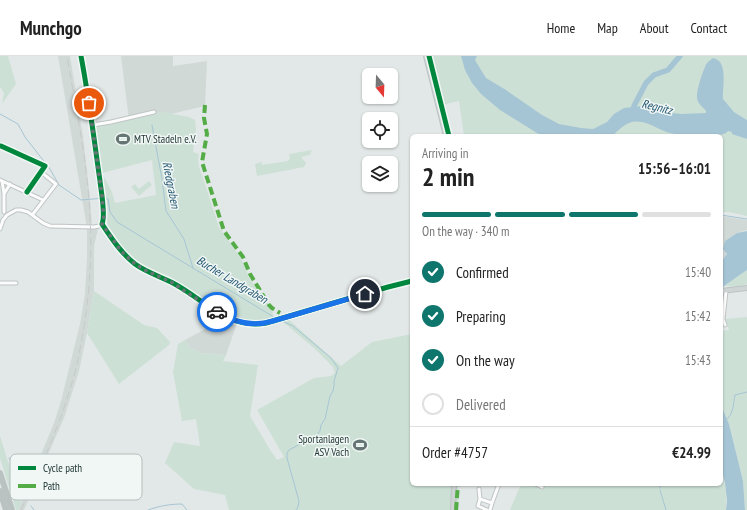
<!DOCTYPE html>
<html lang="en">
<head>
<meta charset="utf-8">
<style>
  :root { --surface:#fff; --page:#f6f6f6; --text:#222; --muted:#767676; --line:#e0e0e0; --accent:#0f766e }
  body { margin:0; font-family:"PT Sans Narrow",sans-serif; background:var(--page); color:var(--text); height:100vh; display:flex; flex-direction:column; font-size:15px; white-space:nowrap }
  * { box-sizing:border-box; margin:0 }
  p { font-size:13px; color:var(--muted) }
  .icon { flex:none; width:22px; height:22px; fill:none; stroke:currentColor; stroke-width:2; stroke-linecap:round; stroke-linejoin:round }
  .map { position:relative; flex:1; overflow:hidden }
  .details { position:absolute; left:410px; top:78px; width:313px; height:352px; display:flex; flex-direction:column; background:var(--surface); border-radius:6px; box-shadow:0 1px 3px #0004 }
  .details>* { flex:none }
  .needle { width:26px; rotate:161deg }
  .fabs { position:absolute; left:362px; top:12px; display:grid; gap:8px }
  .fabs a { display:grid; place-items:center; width:36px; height:36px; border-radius:6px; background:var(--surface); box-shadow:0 1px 3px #0004; font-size:20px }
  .pin { position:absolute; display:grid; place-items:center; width:34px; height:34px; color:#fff; margin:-17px; border:2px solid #fff; border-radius:50%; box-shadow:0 1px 4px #0007 }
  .courier { position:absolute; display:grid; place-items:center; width:40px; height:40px; margin:-20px; border:3px solid #1a73e8; border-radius:50%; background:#fff; color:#222; box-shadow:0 1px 5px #0007 }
  .head em { font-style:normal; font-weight:800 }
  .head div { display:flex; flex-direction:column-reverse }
  .head { display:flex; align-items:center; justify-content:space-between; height:68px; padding:0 12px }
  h1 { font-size:26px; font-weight:800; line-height:30px }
  .bar { display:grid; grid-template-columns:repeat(4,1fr); gap:6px 4px; align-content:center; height:48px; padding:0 12px }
  .bar i { height:5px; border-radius:3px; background:var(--line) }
  .bar .on { background:var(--accent) }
  .bar p { grid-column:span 4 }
  .line { display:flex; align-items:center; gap:10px; padding:0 12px; border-top:1px solid var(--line) }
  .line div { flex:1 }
  ol { padding:0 12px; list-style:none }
  li { display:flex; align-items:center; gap:12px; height:44px }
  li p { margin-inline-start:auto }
  li .icon { padding:4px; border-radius:50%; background:var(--accent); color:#fff; stroke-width:4 }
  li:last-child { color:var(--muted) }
  li i { width:22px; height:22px; border:2px solid var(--line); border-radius:50% }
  header { display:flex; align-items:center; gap:24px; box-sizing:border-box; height:56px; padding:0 20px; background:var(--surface); border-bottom:1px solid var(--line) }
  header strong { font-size:19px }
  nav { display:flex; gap:22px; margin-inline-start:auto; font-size:14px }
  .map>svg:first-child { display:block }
  .built { fill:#d1d9d7 }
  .green { fill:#cde0d6; fill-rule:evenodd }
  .water { fill:#a6c5d4 }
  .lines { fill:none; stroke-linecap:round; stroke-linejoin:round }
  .stream { stroke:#a6c5d4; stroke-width:1 }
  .river { stroke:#a6c5d4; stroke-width:5.5 }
  .minor-casing { stroke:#bfc4c4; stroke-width:5 }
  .major-casing { stroke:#bcc4c3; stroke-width:6 }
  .highway-casing { stroke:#bcc4c3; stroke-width:6 }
  .minor { stroke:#fbfcfb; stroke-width:3 }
  .major { stroke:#ced4d3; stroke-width:4 }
  .highway { stroke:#bac1c1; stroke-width:4.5 }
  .rail { stroke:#c6cac9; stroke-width:1; stroke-dasharray:8 4; stroke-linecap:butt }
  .quiet { stroke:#53ac45; stroke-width:4; stroke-dasharray:8 4; stroke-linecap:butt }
  .cycleway-casing { stroke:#f1f7f5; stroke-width:8 }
  .cycleway { stroke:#00873e; stroke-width:5 }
  .done { stroke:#657675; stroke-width:4; stroke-dasharray:0 7.2 }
  .route { stroke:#1a73e8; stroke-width:5 }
  .labels { text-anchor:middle; stroke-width:3; stroke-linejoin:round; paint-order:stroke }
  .poi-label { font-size:11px; fill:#223937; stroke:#f1f7f5; text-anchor:start }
  .water-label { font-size:12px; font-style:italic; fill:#215571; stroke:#f1f7f5 }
  .key { fill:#f1f7f5; stroke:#b3bebc; stroke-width:1 }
  .key-label { font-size:11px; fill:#223937 }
</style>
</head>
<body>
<header>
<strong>Munchgo</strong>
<nav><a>Home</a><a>Map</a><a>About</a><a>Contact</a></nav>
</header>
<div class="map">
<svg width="747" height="454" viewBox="0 0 747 454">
  <rect width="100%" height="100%" fill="#e2e8e7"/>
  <path class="built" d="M58,0H70L83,80L90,142L92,172L98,173L94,190V235L87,277L79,315L64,362L24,454H18L54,367L61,345L80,268L85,238L87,201V172Z
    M121,0H173V10L207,5L205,50L171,58L163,56L129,64Z
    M721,160L747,164V174L737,177L725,185L723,193L727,198L721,205Z
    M225,262L231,266L237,267L226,299L201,297L190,292L185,284Z"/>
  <path class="green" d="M0,0H8L16,28L2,48L4,37L0,31Z
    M429,0H747V64L734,56L726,48L741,81L747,83V160L729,156H721V80H464L459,45L442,49Z
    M163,56L189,61L195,64L196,73L193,96L199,98L198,103L199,111L205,128L219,171L240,201L245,210L249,222L272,252L273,262C260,268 244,269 231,266L177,230L137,209L120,195L108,171L95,71ZM152,104L156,139L115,147L112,136L102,117Z
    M312,94L310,99L301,101L306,107L304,111L257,120L255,108L262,106V109L288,105L290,102L289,98Z
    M149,125L152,129L139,140L131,131L135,128L139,133Z
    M747,214V228L740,231L724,230Z
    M94,235L144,269L157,272L170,286L169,289L119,328L87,277Z
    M747,261V454H745L743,425L729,368L721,349V275L729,274L725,263Z
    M288,263L341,310L372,286L412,278V428H458L459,454H229L225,439L194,433L165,407L174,386L200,390L196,363L182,365L173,316L178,288L185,284L190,292L201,297L226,299L223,305L258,309L250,360L269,392L277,404L284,401L257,354L314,322L331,320L335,317L333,311L314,292L282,265Z
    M0,380L21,447L18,454H16L0,402Z
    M721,412C725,426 727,439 726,454H510L521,428H721Z"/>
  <path class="water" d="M461,0H477L475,4L486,22L506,34L542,59L559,68L581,72L593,73L607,66L614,58L624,52L641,50L656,55L681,58L706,57V55C703,51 697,47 697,42C696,36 702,17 705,11C706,7 710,4 713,2C729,5 722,31 723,43L734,56L747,64V83L732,78V76L728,75C727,76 725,78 723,78C716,81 678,79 670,77C657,74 647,63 632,66C624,68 618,75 612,80H544L537,77L500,54L481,38L472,27L465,14Z
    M747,175V214L724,230L721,235V206L727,198L723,193L725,185L737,177Z
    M721,349L729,368L743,425L745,454H726L727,445L725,427L721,412Z"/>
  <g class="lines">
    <path class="stream" d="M0,58L18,68L25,81L50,113L59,129L81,144L105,142L108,143L110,156L117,166L277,263
      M152,69L162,123L166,155L184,183L193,212
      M0,86L12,92
      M16,93L43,106
      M721,159L747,163
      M280,264L293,270L331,302L338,312L334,325V330L333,335L330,340L325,363L321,369L320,375L317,379L289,394L287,397V402L299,445L298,451L296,454
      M726,364C734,358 733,348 735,339L747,336
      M9,402L11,405L21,438
      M660,432V428
      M660,434L666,454
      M31,450L34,454
      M148,454C159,450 170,448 182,448L187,454"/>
    <path class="river" d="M633,57L634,50L646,27L654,19L668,14L680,0"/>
    <defs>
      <path id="minor" d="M81,0C89,42 94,83 100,125C101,135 106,159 102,168
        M93,69L111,66L154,56
        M0,90H1L45,110L27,136
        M0,124L43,144
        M2,125L4,138V156
        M4,138L10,128
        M33,158L56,128L41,116
        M102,168L121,195L135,208L145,214L171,226L224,260C237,267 251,270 266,267L388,231L412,225
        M0,173L3,164L7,159L16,154H21L28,156L43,167L50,170L94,171L99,170L102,168
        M0,227H16
        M725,269L723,263L726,235
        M536,428L542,431
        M479,433L480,443L478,450L487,454
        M480,443L492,447L490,454
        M492,447L499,428"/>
      <path id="major" d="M426,0L446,80
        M721,235L747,232
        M453,454L454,428"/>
      <path id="highway" d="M0,417L12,454
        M0,435L6,454"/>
    </defs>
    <use href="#minor" class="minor-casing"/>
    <use href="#major" class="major-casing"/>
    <use href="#highway" class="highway-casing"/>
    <use href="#minor" class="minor"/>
    <use href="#major" class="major"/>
    <use href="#highway" class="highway"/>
    <path class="rail" d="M21,454C40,413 58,373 71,330C74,320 77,309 79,298C88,253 93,208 90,162C88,108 76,54 67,0"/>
    <path class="quiet" d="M205,49L204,62L207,78L202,106L224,175L243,201L250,218L269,249L272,252L280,257
      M456,454L458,428"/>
    <defs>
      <path id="cycleway" d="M81,0C89,42 94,83 100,125C101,135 106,159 102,168C112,183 121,197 135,208C146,216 159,220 171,226C203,242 227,274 266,267L388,231L412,225
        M429,0L449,80
        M0,90H1L45,110L27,136"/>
    </defs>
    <use href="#cycleway" class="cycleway-casing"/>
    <use href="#cycleway" class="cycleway"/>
  </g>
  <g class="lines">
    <path class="done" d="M89,47L102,140L104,164L102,168L121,195L135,208L145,214L171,226L217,256"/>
    <path class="route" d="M217,256C235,267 253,271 273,265L365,238"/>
  </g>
  <defs>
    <symbol id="stadium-bare" viewBox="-9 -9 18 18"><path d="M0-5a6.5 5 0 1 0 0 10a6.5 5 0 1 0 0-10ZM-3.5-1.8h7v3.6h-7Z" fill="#657675" stroke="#f1f7f5" stroke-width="2.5" paint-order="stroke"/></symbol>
  </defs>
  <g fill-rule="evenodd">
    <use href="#stadium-bare" x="113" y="73" width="20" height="20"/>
    <use href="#stadium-bare" x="350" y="379" width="20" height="20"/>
  </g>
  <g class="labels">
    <g class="poi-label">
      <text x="134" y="87">MTV Stadeln e.V.</text>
      <text x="349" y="387" text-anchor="end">Sportanlagen<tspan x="349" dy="13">ASV Vach</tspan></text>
    </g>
    <g class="water-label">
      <text transform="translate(657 51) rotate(14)" y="4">Regnitz</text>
      <text transform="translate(171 129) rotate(79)" y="4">Riedgraben</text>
      <text transform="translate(232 224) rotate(31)" y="4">Bucher Landgraben</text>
    </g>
  </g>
  <rect x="10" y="398" width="132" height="46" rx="6" class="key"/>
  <rect x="18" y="410" width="18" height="4" fill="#00873e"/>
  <rect x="18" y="428" width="18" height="4" fill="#53ac45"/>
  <g class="key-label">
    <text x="43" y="416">Cycle path</text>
    <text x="43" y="434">Path</text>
  </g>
</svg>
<div class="fabs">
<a><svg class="needle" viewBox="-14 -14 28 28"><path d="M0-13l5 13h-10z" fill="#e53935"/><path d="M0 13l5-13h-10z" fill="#767676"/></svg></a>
<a><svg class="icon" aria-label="locate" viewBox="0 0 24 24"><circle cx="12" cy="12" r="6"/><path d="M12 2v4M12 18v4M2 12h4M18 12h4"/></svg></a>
<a><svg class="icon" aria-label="layers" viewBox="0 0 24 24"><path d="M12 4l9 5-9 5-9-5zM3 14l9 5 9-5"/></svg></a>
</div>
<div class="pin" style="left:89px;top:47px;background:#ea580c"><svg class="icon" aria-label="bag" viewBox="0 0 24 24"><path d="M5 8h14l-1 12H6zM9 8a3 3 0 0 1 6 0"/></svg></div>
<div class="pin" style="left:365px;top:238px;background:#1f2937"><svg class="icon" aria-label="home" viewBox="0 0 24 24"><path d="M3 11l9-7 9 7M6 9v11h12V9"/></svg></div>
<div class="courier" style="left:217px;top:256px"><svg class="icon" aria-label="car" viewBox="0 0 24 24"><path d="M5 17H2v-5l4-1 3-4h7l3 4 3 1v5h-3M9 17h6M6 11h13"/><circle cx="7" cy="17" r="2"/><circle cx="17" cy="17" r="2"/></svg></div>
<section class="details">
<div class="head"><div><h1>2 min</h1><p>Arriving in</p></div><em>15:56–16:01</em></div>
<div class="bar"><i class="on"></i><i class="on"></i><i class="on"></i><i></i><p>On the way · 340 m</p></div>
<ol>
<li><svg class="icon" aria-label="check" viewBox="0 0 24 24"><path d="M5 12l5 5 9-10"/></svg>Confirmed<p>15:40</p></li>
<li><svg class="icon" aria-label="check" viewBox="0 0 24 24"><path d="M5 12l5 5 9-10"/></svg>Preparing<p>15:42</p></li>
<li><svg class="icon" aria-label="check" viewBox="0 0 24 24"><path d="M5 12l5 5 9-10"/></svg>On the way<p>15:43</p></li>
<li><i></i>Delivered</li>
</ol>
<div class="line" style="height:52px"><div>Order #4757</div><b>€24.99</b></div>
</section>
</div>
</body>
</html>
